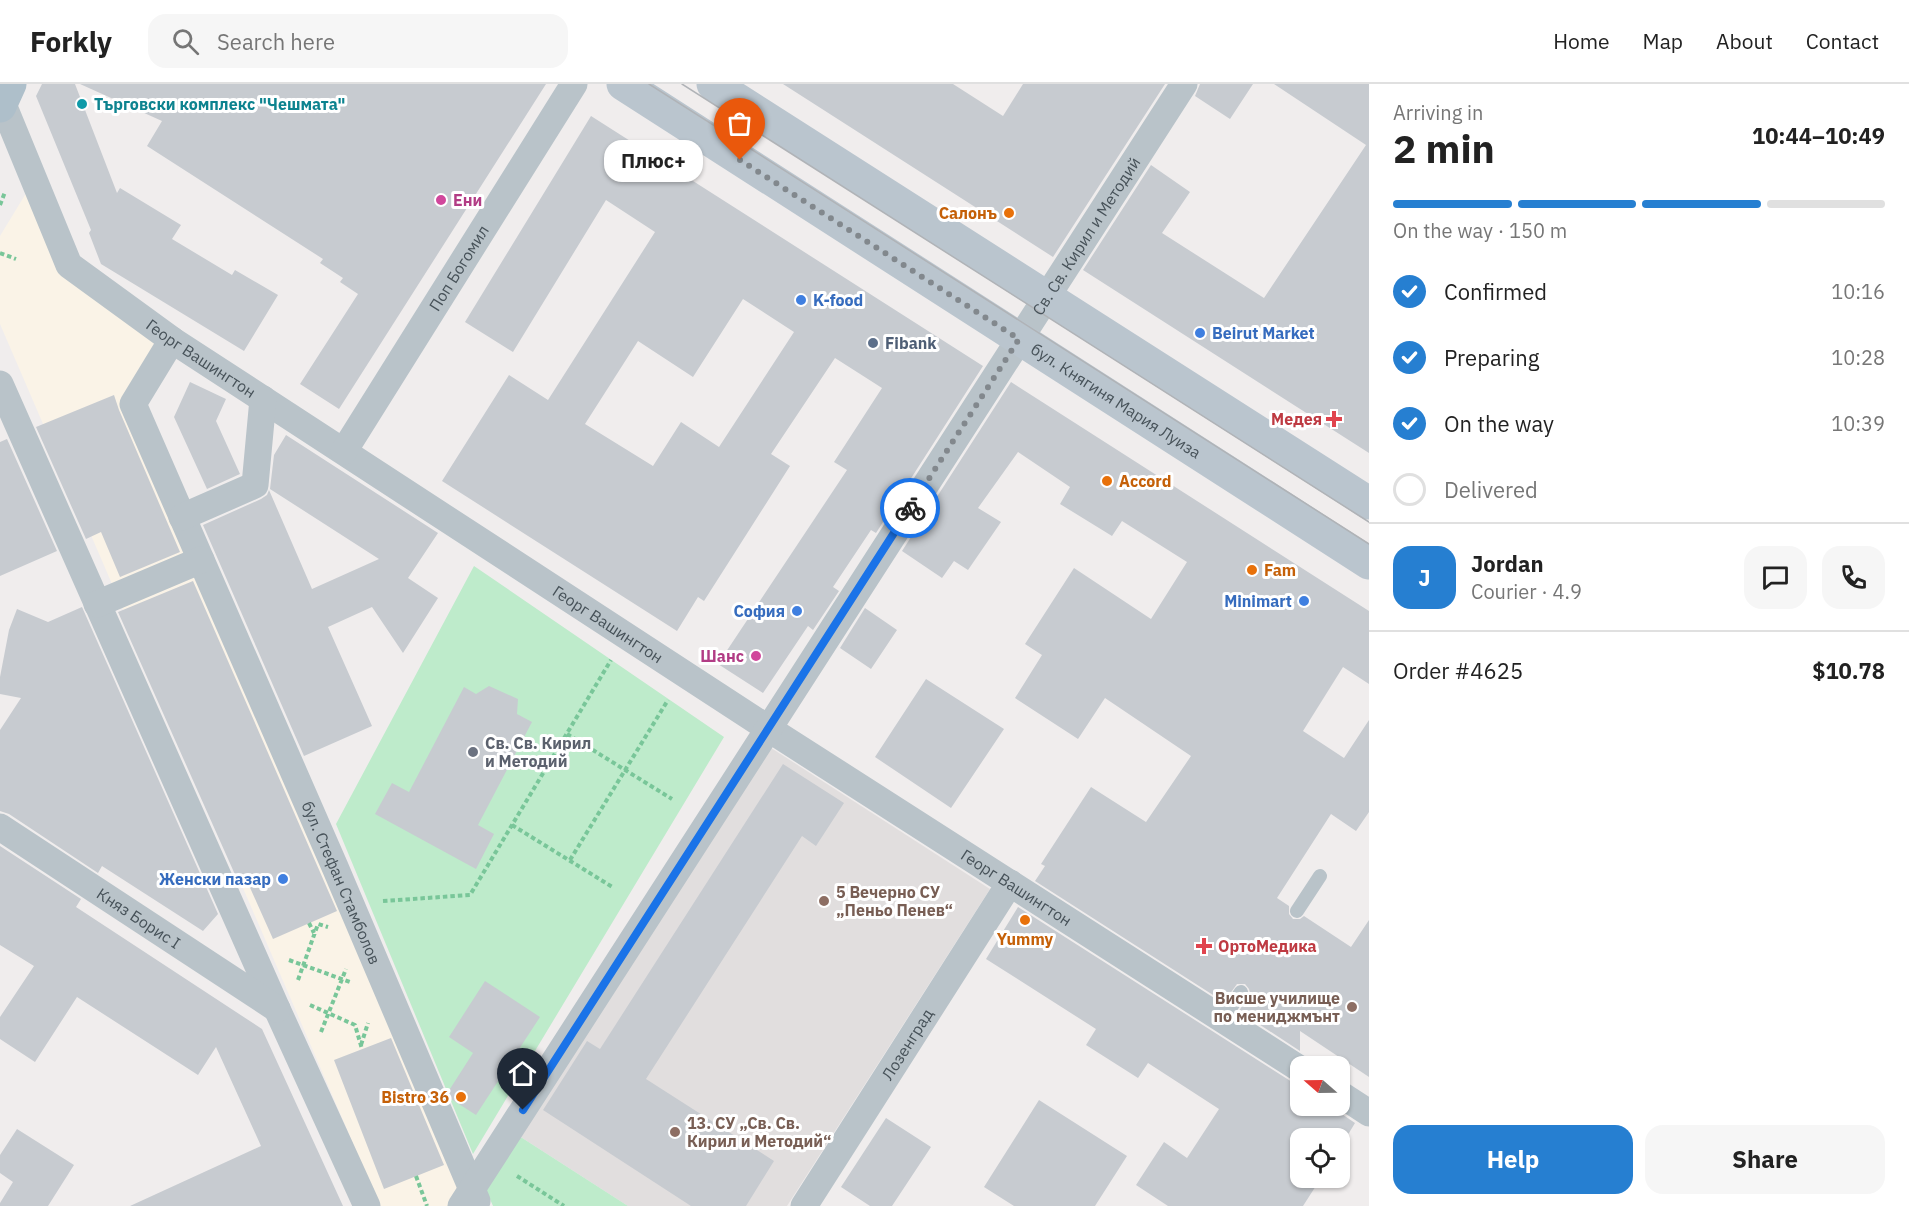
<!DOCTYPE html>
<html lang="en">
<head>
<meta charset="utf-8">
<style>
  :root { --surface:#fff; --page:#f6f6f6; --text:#222; --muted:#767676; --line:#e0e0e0; --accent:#267fd1 }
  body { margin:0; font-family:"IBM Plex Sans",sans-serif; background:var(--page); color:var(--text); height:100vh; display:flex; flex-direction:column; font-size:22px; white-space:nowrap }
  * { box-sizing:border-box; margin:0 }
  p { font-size:20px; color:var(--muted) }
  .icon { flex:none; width:33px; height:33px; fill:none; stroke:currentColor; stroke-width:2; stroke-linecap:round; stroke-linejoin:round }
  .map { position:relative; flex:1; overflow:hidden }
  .drawer { display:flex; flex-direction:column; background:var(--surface); width:540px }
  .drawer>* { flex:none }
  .needle { width:39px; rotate:290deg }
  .controls { position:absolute; left:1290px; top:972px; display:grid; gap:12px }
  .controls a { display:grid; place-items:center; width:60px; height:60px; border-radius:12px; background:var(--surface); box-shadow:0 2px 4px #0004; font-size:30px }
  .pin { position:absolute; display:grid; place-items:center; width:51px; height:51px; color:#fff; margin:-62px -26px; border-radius:50% 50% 50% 0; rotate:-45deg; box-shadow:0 0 6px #0007 }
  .pin .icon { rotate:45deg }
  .courier { position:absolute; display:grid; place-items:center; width:60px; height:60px; margin:-30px; border:4px solid #1a73e8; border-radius:50%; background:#fff; color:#222; box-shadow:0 2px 8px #0007 }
  .bubble { position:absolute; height:42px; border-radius:18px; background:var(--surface); box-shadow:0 2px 4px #0004; font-size:20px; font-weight:800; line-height:42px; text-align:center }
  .head em { font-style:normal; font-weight:800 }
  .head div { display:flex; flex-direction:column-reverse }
  .head { display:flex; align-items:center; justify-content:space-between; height:102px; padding:0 24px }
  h1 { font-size:39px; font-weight:800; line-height:45px }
  .bar { display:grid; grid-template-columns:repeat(4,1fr); gap:9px 6px; align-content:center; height:72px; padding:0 24px }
  .bar i { height:8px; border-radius:4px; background:var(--line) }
  .bar .active { background:var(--accent) }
  .bar p { grid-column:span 4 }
  .line { display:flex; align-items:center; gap:15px; padding:0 24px; border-top:2px solid var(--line) }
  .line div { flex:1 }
  .round { display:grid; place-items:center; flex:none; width:63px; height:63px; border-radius:18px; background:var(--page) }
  ol { padding:0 24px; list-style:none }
  li { display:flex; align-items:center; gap:18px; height:66px }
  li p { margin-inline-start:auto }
  li .icon { padding:6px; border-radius:50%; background:var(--accent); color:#fff; stroke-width:4 }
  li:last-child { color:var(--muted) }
  li i { width:33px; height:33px; border:3px solid var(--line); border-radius:50% }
  .primary-button { display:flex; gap:12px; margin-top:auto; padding:12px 24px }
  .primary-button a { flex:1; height:69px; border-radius:18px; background:var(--accent); color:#fff; font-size:24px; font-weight:800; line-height:69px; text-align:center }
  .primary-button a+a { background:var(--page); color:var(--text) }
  header { display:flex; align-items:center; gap:36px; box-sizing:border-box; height:84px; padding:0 30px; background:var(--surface); border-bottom:2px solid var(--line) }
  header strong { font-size:28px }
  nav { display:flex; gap:33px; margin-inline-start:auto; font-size:21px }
  .search { width:420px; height:54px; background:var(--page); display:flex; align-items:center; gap:15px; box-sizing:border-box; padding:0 21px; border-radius:18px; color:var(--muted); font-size:22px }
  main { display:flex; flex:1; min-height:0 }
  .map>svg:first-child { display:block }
  .commercial { fill:#faf3e7 }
  .education { fill:#e1dede }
  .green { fill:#beebcb }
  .building { fill:#c7cbd0; fill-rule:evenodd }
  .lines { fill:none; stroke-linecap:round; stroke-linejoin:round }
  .path { stroke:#79c699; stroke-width:4; stroke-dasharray:4.5 3; stroke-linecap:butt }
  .lane { stroke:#b9c3c9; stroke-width:14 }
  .street { stroke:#b9c3c9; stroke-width:27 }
  .secondary { stroke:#bac5ce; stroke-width:33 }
  .primary { stroke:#aebfca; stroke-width:33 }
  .tram { stroke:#b0b3b7; stroke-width:1.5 }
  .done { stroke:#82888d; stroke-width:6; stroke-dasharray:0 10.8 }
  .route { stroke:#1a73e8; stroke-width:8 }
  .culture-dot { fill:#0f9aa8; stroke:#fff; stroke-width:2 }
  .hotel-dot { fill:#d1479c; stroke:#fff; stroke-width:2 }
  .food-dot { fill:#e8710a; stroke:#fff; stroke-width:2 }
  .shop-dot { fill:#3f7fe0; stroke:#fff; stroke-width:2 }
  .service-dot { fill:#5c6f8a; stroke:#fff; stroke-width:2 }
  .health-dot { fill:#e0444e; stroke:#fff; stroke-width:2 }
  .worship-dot { fill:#6b7280; stroke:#fff; stroke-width:2 }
  .education-dot { fill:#8d6e63; stroke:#fff; stroke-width:2 }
  .labels { text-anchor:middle; stroke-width:6; stroke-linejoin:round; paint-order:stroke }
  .culture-label { font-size:16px; font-weight:bold; fill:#0d838f; stroke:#fff; text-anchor:start }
  .hotel-label { font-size:16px; font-weight:bold; fill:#b23c85; stroke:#fff; text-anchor:start }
  .food-label { font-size:16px; font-weight:bold; fill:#c56008; stroke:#fff; text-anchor:end }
  .street-label { font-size:16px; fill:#475259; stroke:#fff }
  .shop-label { font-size:16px; font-weight:bold; fill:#366cbe; stroke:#fff; text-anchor:end }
  .service-label { font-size:16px; font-weight:bold; fill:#4e5e75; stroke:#fff; text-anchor:start }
  .health-label { font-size:16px; font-weight:bold; fill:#be3a42; stroke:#fff; text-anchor:end }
  .worship-label { font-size:16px; font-weight:bold; fill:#5b616d; stroke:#fff; text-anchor:start }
  .education-label { font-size:16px; font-weight:bold; fill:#785e54; stroke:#fff; text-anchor:start }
</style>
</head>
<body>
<header>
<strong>Forkly</strong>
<div class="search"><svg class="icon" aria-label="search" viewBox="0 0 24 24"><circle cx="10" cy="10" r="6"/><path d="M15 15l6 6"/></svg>Search here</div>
<nav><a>Home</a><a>Map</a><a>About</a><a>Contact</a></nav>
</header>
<main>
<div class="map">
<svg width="1369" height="1122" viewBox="0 0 1369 1122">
  <rect width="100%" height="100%" fill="#f0eded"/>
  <path class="commercial" d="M28,106L59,185L160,250L123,319L469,1122H380L0,240V152Z"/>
  <path class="education" d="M765,660L990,805L787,1122H628L516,1050Z"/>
  <path class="green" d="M474,482L724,653L473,1070L336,740Z
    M516,1050L628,1122H493L486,1106Z"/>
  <path class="building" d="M42,0H75L117,109L120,104L181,141L172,155L232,191L235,186L278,211L244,267L101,180L89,149L91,146L36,12Z
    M80,0H546L339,325L300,300L358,210L340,198L343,194L320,179L323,175L147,62L162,37Z
    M783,0H953L1003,32L1023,0H1165L1053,173Z
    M1200,0H1253L1230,35L1195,12Z
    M1274,0H1369V369L1083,186L1151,81L1190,108L1162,149L1264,214L1366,61Z
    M591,32L983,282L876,449L871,446L833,503L839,507L813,546L808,542L763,609L718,580L847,386L834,378L882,304L835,274L771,370L790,382L704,517L698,513L677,547L442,397L509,291L548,316L655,148L606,116L513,268L465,238ZM743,215L794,248L719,363L681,338L653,382L585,340L638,257L693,293Z
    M190,298L226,315L216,337L240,390L207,405L174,333Z
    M1011,298L1369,527V600L1343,583L1303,647L1344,674L1369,636V728L1356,747L1331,730L1277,814L1289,822V830L1293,835H1300L1304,832L1351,863L1369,836V993L1300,947V967L1239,927L1250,909L1249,905L1245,900H1237L1224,918L1035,797L1045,782L1041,780L1091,703L1146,738L1191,672L1105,614L1078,655L1015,614L1042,571L1025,560L1074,484L1151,535L1187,478L1122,437L1112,452L1060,420L1070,403L1018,368L978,424L1001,438L968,486L954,477L942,494L902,467Z
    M114,311L119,326L180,468L120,493L101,448L86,455L36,343Z
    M286,351L438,449L408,494L438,514L403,569L372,523L328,543L372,642L304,672L203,441L261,415L267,411L269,406L312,505L379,475L270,405L274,371Z
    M7,355L57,467L0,492V358Z
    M193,497L337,827L273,855L247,797L241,804L118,528Z
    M82,523L218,830L203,847L102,782L98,789L9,730L0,727V646L21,614L0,610V593L9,546L17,525L48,538Z
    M865,524L897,546L871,585L840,564Z
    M926,595L1004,645L951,724L875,673Z
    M489,602L518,615L517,630L532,638L478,741L494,750L476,785L375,730L392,699L409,708L464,603L476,610Z
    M783,680L844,719L816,762L802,752L646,995L774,1077L746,1122H691L543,1026L587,957L600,965Z
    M0,762L81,815L76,823L262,945L343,1122H130L261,1062L216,963L198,991L77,913L35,978L0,955V933L34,882L0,861Z
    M1018,823L1292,998L1300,1001V1022H1330L1355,1039L1340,1064V1054H1300V1094H1321L1303,1122H1168L1136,1101L1164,1058L1187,1074L1219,1025L1148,979L1138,994L1086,961L1096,945L986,875Z
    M485,897L540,933L476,1031L451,1015L448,1008L473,969L449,953Z
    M391,954L444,1081L384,1105L334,976Z
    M1039,1016L1127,1072L1095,1122H1014L984,1103Z
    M886,1034L931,1063L892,1122H870L841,1103Z
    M17,1045L74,1081L48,1122H0V1119L13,1098L0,1089V1071Z"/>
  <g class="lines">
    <path class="path" d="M0,121L5,108
      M0,169L16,175
      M567,650L672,715
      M512,741L614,804
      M570,776L668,616
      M383,817L470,811L611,576
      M309,839L314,849
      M289,876L350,898
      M298,896L318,840L328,843
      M310,921L355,941L362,965
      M321,948L346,885
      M361,961L368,939
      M416,1092L427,1122
      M517,1092L564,1122"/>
    <path class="lane" d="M1297,827L1320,792
      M1223,935L1241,908"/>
    <g class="street">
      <path id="s1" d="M2,18L69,181L172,256L769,645L1300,985"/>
      <path id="s2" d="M172,256L133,320L335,783L477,1117"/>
      <path d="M0,300L277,925L367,1122"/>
      <path id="s3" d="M344,367L574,0"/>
      <path d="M182,433L255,401L263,315"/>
      <path d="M97,520L201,476"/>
      <path id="s4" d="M0,743L277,925"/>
      <path d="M1340,1010L1369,1029"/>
      <path id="s5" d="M461,1122L1184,0"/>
      <path id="s6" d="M804,1122L1010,799"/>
    </g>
    <g class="secondary">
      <path id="s7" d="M623,0L1369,479"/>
      <path d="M713,0L1369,419"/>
    </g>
    <path class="primary" d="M0,22L10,0"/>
    <path class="tram" d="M649,0L1369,460
      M682,0L1369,438"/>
  </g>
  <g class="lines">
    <path class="done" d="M740,76L1019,255L910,424"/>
    <path class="route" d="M523,1026L910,424"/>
  </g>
  <circle class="culture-dot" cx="82" cy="20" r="6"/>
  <g class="hotel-dot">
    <circle cx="441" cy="116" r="6"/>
    <circle cx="756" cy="572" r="6"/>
  </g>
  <g class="food-dot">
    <circle cx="1009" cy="129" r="6"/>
    <circle cx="1107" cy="397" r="6"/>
    <circle cx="1252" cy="486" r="6"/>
    <circle cx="1025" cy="836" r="6"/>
    <circle cx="461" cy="1013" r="6"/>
  </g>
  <g class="shop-dot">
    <circle cx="801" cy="216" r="6"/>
    <circle cx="1200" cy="249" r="6"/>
    <circle cx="1304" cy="517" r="6"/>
    <circle cx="797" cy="527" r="6"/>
    <circle cx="283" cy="795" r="6"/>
  </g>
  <circle class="service-dot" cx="873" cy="259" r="6"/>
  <g class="health-dot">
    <path d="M1331 326h6v6h6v6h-6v6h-6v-6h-6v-6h6z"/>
    <path d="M1201 853h6v6h6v6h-6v6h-6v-6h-6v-6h6z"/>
  </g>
  <circle class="worship-dot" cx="473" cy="668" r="6"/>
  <g class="education-dot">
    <circle cx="824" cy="817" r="6"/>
    <circle cx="1352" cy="923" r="6"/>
    <circle cx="675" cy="1048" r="6"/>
  </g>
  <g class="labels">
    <g class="culture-label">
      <text x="94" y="26">Търговски комплекс "Чешмата"</text>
    </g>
    <g class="hotel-label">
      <text x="453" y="122">Ени</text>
      <text x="744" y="578" text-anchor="end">Шанс</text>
    </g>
    <g class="food-label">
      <text x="997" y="135">Салонъ</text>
      <text x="1119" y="403" text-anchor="start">Accord</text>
      <text x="1264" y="492" text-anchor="start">Fam</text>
      <text x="1025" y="861" text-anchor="middle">Yummy</text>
      <text x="449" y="1019">Bistro 36</text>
    </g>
    <g class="street-label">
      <text dy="6" stroke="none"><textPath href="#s5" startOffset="1154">Св. Св. Кирил и Методий</textPath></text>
      <text dy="6" stroke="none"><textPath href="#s3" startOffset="216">Поп Богомил</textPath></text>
      <text dy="6" stroke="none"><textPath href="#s1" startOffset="338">Георг Вашингтон</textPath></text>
      <text dy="6" stroke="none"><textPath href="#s7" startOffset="586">бул. Княгиня Мария Луиза</textPath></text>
      <text dy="6" stroke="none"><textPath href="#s1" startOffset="824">Георг Вашингтон</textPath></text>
      <text dy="6" stroke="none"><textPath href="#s2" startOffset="597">бул. Стефан Стамболов</textPath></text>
      <text dy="6" stroke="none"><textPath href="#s1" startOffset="1310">Георг Вашингтон</textPath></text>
      <text dy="6" stroke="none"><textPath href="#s4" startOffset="166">Княз Борис I</textPath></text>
      <text dy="6" stroke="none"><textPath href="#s6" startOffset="192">Лозенград</textPath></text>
    </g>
    <g class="shop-label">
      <text x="813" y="222" text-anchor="start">K-food</text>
      <text x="1212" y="255" text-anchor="start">Beirut Market</text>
      <text x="1292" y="523">Minimart</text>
      <text x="785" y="533">София</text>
      <text x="271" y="801">Женски пазар</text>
    </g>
    <g class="service-label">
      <text x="885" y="265">Fibank</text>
    </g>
    <g class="health-label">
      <text x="1322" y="341">Медея</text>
      <text x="1218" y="868" text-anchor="start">ОртоМедика</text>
    </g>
    <g class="worship-label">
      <text x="485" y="665">Св. Св. Кирил<tspan x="485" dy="18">и Методий</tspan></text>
    </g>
    <g class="education-label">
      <text x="836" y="814">5 Вечерно СУ<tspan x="836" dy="18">„Пеньо Пенев“</tspan></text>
      <text x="1340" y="920" text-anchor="end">Висше училище<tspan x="1340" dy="18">по мениджмънт</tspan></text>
      <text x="687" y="1045">13. СУ „Св. Св.<tspan x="687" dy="18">Кирил и Методий“</tspan></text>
    </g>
  </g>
</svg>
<div class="controls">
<a><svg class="needle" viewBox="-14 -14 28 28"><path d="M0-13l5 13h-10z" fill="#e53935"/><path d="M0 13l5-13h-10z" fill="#767676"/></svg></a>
<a><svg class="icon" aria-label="locate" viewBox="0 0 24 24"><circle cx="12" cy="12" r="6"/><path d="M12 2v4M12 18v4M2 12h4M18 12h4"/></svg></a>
</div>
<div class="pin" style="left:740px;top:76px;background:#ea580c"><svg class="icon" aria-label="bag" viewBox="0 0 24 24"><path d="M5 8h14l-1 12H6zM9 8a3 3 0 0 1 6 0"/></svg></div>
<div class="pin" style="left:523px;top:1026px;background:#1f2937"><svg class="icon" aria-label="home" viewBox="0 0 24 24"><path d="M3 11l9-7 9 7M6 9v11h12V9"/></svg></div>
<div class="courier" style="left:910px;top:424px"><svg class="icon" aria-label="bike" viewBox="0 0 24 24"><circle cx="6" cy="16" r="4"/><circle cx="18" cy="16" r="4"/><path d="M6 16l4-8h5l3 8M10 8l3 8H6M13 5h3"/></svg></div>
<div class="bubble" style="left:604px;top:56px;width:99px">Плюс+</div>
</div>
<section class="drawer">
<div class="head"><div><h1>2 min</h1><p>Arriving in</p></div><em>10:44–10:49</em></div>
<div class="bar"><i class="active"></i><i class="active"></i><i class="active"></i><i></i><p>On the way · 150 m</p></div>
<ol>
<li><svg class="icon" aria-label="check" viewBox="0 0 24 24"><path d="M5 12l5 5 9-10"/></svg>Confirmed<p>10:16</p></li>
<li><svg class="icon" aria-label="check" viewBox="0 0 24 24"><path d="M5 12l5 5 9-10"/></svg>Preparing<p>10:28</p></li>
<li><svg class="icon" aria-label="check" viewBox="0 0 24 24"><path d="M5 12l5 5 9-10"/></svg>On the way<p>10:39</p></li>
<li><i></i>Delivered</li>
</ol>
<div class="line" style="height:108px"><b class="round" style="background:var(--accent);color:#fff">J</b><div><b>Jordan</b><p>Courier · 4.9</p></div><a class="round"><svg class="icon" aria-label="chat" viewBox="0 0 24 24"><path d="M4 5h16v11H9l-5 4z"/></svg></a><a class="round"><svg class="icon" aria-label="phone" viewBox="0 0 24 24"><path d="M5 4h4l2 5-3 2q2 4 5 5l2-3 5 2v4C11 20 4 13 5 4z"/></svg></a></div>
<div class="line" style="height:78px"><div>Order #4625</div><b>$10.78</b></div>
<div class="primary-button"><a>Help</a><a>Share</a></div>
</section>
</main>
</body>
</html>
